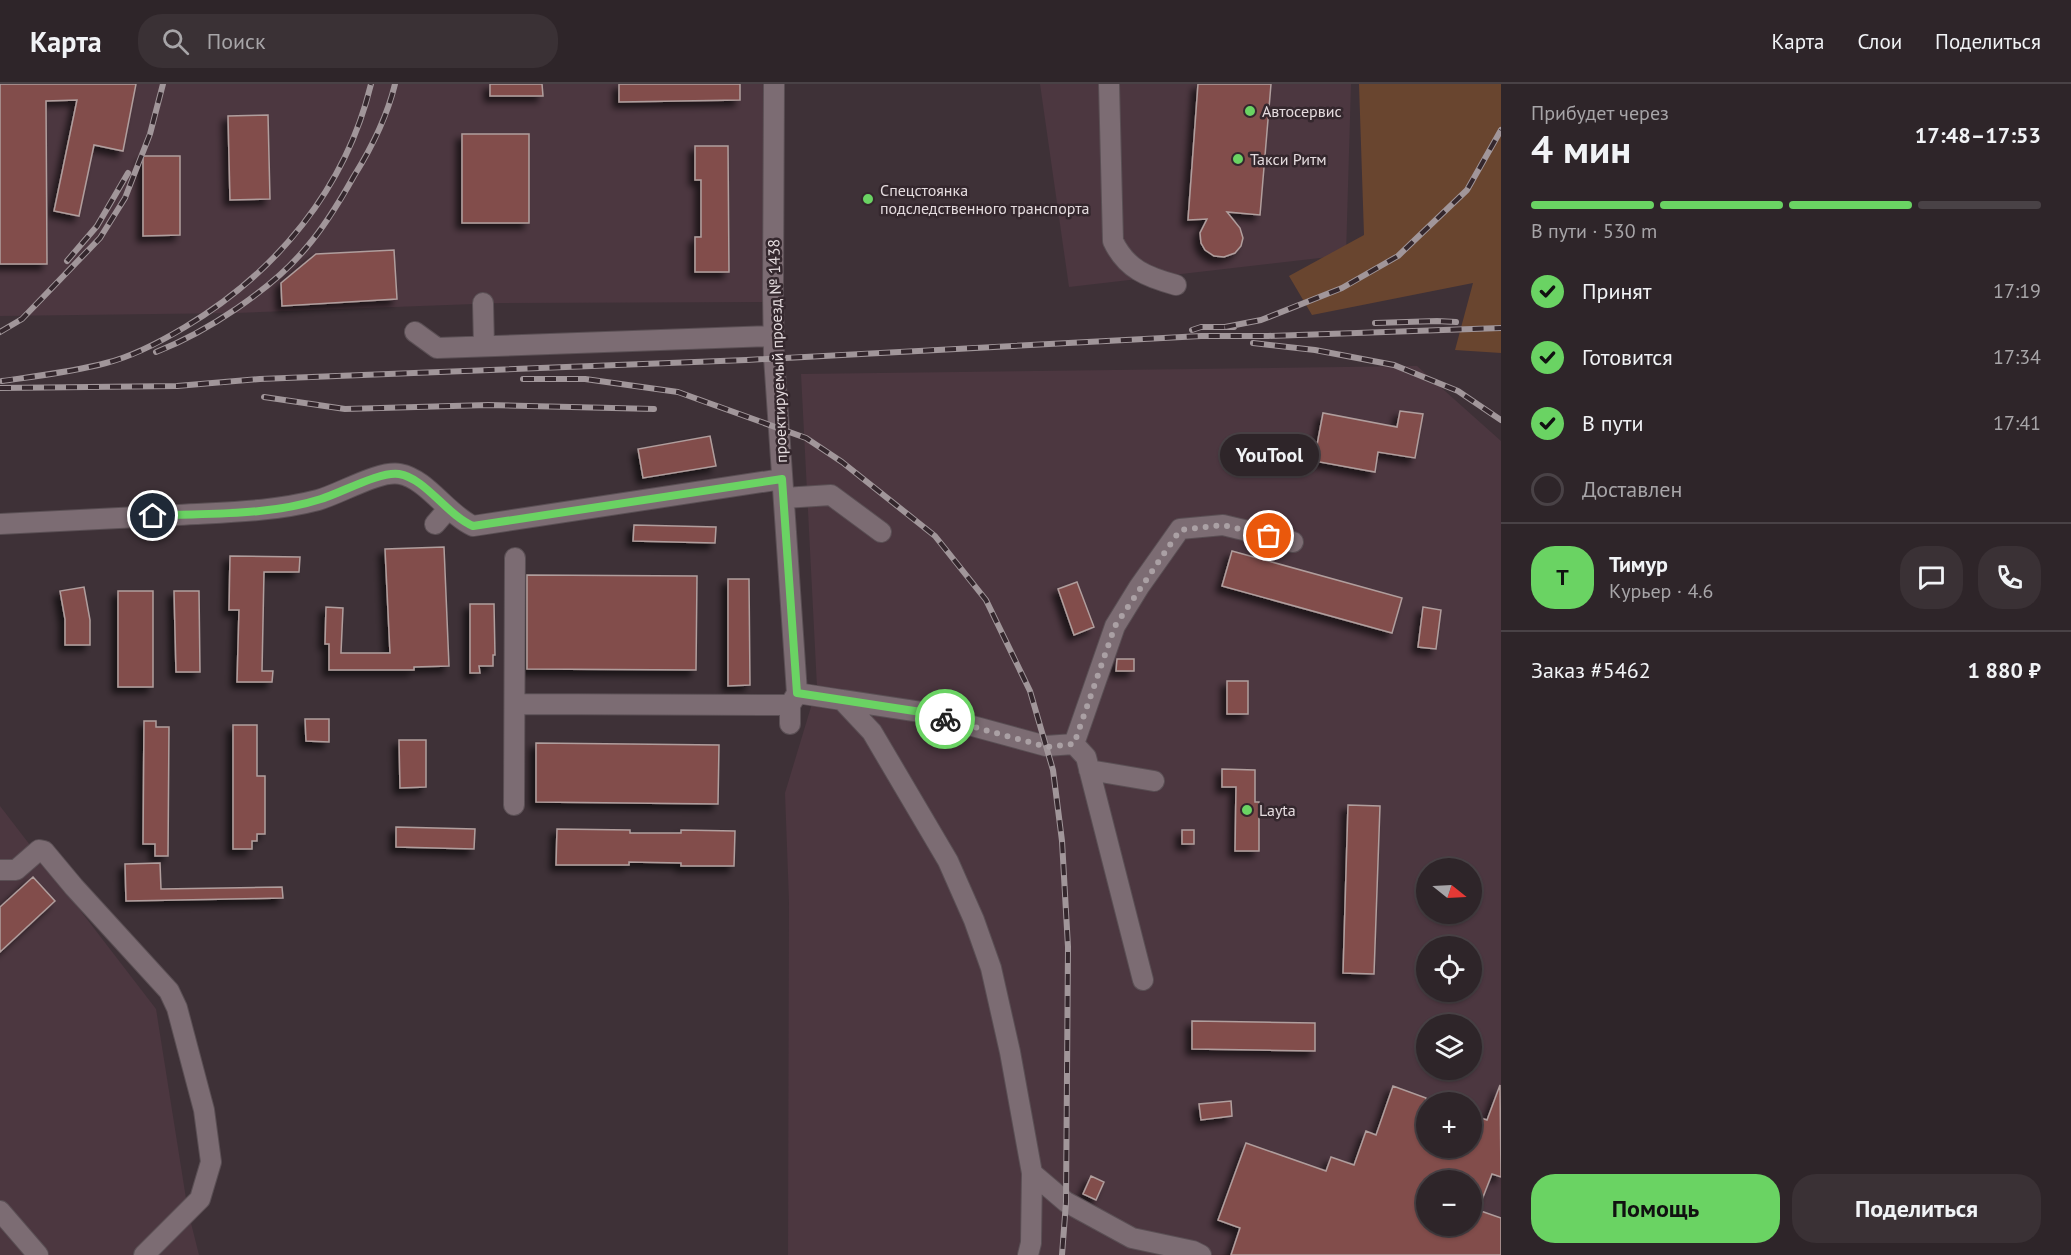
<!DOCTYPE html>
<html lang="ru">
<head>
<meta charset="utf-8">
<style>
  :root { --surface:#2e2529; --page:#3a3135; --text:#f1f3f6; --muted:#a7a5a8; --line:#494246; --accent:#6ad363 }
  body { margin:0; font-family:"PT Sans",sans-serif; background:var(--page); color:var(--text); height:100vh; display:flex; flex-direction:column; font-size:22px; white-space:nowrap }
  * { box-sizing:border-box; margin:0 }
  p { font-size:20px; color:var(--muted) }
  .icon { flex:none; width:33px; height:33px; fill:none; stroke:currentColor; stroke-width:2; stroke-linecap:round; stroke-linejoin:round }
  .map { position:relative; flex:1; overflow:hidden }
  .side { display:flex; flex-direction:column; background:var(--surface); width:570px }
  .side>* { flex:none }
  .needle { width:39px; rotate:108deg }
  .tools { position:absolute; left:1416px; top:774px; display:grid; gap:12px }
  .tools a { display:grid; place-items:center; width:66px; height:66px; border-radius:50%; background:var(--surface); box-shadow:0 2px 4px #0004,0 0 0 2px var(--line); font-size:30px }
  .pin { position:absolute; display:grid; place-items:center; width:51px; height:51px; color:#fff; margin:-26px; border:3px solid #fff; border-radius:50%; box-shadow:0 2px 6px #0007 }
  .courier { position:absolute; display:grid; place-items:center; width:60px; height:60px; margin:-30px; border:4px solid #6ad363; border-radius:50%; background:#fff; color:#222; box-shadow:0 2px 8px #0007 }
  .bubble { position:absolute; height:42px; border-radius:21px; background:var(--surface); box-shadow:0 2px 4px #0004,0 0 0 2px var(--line); font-size:20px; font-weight:700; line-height:42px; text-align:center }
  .overview em { font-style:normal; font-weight:700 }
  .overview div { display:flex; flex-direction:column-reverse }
  .overview { display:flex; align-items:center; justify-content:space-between; height:102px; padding:0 30px }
  h1 { font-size:39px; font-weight:700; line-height:45px }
  .bar { display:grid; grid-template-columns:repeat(4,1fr); gap:9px 6px; align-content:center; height:72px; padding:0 30px }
  .bar i { height:8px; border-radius:4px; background:var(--line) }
  .bar .current { background:var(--accent) }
  .bar p { grid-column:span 4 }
  .line { display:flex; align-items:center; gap:15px; padding:0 30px; border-top:2px solid var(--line) }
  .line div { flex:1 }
  .round { display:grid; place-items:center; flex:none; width:63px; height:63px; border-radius:24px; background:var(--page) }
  ol { padding:0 30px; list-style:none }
  li { display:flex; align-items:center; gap:18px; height:66px }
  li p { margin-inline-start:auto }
  li .icon { padding:6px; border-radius:50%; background:var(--accent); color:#111; stroke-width:4 }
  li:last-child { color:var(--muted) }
  li i { width:33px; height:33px; border:3px solid var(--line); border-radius:50% }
  .primary-button { display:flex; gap:12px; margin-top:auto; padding:12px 30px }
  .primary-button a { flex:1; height:69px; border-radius:24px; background:var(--accent); color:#111; font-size:24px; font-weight:700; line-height:69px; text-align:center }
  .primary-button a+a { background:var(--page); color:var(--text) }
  header { display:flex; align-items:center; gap:36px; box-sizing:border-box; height:84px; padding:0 30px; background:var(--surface); border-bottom:2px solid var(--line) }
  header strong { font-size:28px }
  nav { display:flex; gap:33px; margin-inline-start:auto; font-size:21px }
  .search { width:420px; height:54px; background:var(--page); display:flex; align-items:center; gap:15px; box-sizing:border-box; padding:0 21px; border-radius:24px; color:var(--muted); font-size:22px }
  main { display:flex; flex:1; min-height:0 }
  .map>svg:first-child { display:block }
  .built { fill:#4c3740; fill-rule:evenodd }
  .green { fill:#69452f }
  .building { fill:#824d4c; stroke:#b09e9d; stroke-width:1.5; fill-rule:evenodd; filter:url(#shadow) }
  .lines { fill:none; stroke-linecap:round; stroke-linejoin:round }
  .minor-casing { stroke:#5a4f54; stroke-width:22 }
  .minor { stroke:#7c6c73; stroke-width:20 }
  .rail-casing { stroke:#a1969a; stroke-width:6 }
  .rail { stroke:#34272d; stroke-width:4; stroke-dasharray:11; stroke-linecap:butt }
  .done { stroke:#aaa0a4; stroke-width:6; stroke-dasharray:0 10.8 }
  .route { stroke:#6ad363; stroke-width:8 }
  .poi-dot { fill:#6ad363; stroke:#34272d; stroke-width:2 }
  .labels { text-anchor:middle; stroke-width:5; stroke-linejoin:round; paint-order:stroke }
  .poi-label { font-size:16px; fill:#e4dbde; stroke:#34272d; text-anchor:start }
  .street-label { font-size:16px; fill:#e4dbde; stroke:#34272d }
</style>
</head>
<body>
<header>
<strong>Карта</strong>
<div class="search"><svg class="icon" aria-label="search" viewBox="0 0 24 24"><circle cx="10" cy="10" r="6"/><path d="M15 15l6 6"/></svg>Поиск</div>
<nav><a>Карта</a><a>Слои</a><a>Поделиться</a></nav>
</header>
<main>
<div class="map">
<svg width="1501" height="1171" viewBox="0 0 1501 1171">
  <defs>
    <filter id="shadow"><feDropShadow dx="-5.5" dy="5.5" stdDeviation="3" flood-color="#0009"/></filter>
  </defs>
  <rect width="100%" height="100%" fill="#3e3137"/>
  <path class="built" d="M0,0H765L766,218L501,219L235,229L0,232Z
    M1040,0H1351L1346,171L1069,203Z
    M1417,282L1501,357V1171H788L789,817L785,709L817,603L801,290ZM1426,784H1472V830H1426ZM1426,862H1472V908H1426ZM1426,940H1472V986H1426ZM1426,1018H1472V1064H1426ZM1426,1096H1472V1142H1426Z
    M0,722L156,925L188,1127L199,1171H0Z"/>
  <path class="green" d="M1359,0H1501V269L1455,266L1473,199L1312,231L1289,192L1364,151Z"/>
  <path class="building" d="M0,0H136L123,67L94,61L79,132L54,127L77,16L46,17L47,180H0Z
    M490,0H542L543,12H490Z
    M619,0H740V16L619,18Z
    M1198,0H1271L1260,131L1227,128L1240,144L1243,154L1241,162L1235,169L1224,173L1214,172L1205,166L1201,159L1200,149L1207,135L1188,136Z
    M268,31L270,115L230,116L228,32Z
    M462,50H529V139H462Z
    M695,62H728L729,188H695V153H701V96H695Z
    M143,72H180V151L143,152Z
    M394,166L397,215L282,222L281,199L316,170Z
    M1400,327L1423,330L1415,374L1378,368L1375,388L1314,377L1323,329L1397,343Z
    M710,352L716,382L643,394L638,365Z
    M634,441L716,443L715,459L633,457Z
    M444,463L449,582L414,583V586H329V560H325L326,523L343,524L341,569H390L385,465Z
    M1232,467L1402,514L1392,549L1222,502Z
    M230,472L300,473L299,488H264L262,587H273L272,598H237L239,526H229Z
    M527,491L697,492L696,586L527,585Z
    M728,495H749L750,601L728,602Z
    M1077,498L1094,543L1074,551L1058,505Z
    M84,503L90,536V561H65V535L60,507Z
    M118,507H153V603H118Z
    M174,507H199L200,588H176Z
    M470,520H494L495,571H493V582H479L480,589H470Z
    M1423,523L1441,526L1436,565L1418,563Z
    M1117,575H1134V587H1116Z
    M1227,597H1248V630H1227Z
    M305,635H329V658L306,657Z
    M144,637H156V643H169L168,772H155V760H143Z
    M233,641H257V692H265V750H257V757H252V765H233Z
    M399,656H426V703L400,704Z
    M536,659L719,661L718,720L536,718Z
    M1222,685L1255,686V718H1259V767H1235L1236,703H1222Z
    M1348,721L1380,722L1374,890L1343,889Z
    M396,743L475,745L474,765L396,763Z
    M557,745L630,746V749H681V746L735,747L734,782H681V779L629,778V781H556Z
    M1182,746H1194V760H1182Z
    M160,779L161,805L282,803L283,814L126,817L125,780Z
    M33,793L55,817L0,868V823Z
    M1192,937L1315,939V967L1192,965Z
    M1500,1001L1501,1093L1492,1090L1478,1126L1501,1134V1171H1231L1240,1144L1218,1136L1246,1059L1326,1087L1331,1073L1354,1081L1366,1047L1376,1051L1393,1002L1426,1014V1064H1472V1031L1487,1036ZM1426,1096H1472V1142H1426Z
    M1231,1017L1232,1032L1201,1036L1199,1020Z
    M1091,1092L1104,1098L1096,1116L1083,1110Z"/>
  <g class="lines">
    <defs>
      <path id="minor" d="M774,0L773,208L774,273L797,609L842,616L872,648L948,777L974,836L991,884L1010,968L1032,1089L1031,1159L1028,1171
        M1109,0L1113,157C1126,185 1147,193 1176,201
        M483,219L484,262
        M415,248L437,264L774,252
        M784,414L831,411L881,448
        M0,440C59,437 118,434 178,431C225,428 272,428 318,416C340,410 379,386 400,390C427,395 447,430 473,442L782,395
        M435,440L448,425
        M842,616L921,628L1046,662L1074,660L1115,542L1139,503L1180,445L1223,441L1293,458
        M515,620L790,621
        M790,640V621L796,611
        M1074,660L1086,673L1143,896
        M1089,686L1154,697
        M514,721L515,474
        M0,786H16L39,766L44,767L74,803L169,907L177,924L204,1026L211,1078L200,1115L144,1171
        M1032,1089L1066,1118L1132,1154L1193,1167L1201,1171
        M0,1127L38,1171"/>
    </defs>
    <use href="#minor" class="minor-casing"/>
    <use href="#minor" class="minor"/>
    <defs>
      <path id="rail" d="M67,177L97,142L128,89
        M1375,239L1437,237L1456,238
        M1225,243L1261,236L1342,204L1398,172L1467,106L1501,46
        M1192,246L1201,243H1234
        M0,248L22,235L100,154L125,114L150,50L163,0
        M1253,259L1315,266L1394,281L1458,307L1501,336
        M156,268C207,248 271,206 306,164C325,142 340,117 354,92C372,63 387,33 395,0
        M523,295H585L678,308L806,354L842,378L935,452L986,516L1030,607L1053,686L1062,757L1068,863L1066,1118L1062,1171
        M2,297C37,292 72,288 106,279C134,272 160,258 185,243C276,189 346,104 371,0
        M0,304L177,302L260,295L746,276L1201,252H1268L1501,244
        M264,313L345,325L488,321L654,325"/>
    </defs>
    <use href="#rail" class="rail-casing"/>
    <use href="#rail" class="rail"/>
  </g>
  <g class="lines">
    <path class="done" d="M945,635L1047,663L1074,660L1115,542L1180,446L1223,441L1269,452"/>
    <path class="route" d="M153,432C208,429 268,432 321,415C341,409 380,387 399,390C425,394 447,431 473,442L782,395L797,609L921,628L945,635"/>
  </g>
  <g class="poi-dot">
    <circle cx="1250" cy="27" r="6"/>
    <circle cx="1238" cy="75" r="6"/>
    <circle cx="868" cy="115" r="6"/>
    <circle cx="1247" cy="726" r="6"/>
  </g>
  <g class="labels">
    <g class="poi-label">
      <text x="1262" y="33">Автосервис</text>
      <text x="1250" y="81">Такси Ритм</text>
      <text x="880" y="112">Спецстоянка<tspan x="880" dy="18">подследственного транспорта</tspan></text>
      <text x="1259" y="732">Layta</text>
    </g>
    <g class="street-label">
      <text transform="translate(777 267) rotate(-92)" y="6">проектируемый проезд № 1438</text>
    </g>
  </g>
</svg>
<div class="tools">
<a><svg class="needle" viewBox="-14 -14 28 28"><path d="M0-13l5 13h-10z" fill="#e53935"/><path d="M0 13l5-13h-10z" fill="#a7a5a8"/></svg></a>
<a><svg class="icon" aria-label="locate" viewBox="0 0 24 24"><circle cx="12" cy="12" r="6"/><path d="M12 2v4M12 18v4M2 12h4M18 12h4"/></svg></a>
<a><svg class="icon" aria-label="layers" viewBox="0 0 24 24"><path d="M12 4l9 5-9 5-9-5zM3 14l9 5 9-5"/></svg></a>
<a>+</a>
<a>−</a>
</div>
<div class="pin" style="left:1269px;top:452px;background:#ea580c"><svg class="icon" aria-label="bag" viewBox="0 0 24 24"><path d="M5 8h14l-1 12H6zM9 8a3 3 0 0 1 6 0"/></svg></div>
<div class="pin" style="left:153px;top:432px;background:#1f2937"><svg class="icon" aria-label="home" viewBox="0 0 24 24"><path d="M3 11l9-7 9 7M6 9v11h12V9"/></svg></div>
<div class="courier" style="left:945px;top:635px"><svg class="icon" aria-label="bike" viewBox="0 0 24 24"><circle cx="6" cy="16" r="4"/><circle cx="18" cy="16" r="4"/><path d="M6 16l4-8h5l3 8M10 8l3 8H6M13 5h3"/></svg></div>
<div class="bubble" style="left:1220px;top:350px;width:99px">YouTool</div>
</div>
<section class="side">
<div class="overview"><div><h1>4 мин</h1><p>Прибудет через</p></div><em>17:48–17:53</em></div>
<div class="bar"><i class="current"></i><i class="current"></i><i class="current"></i><i></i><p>В пути · 530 m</p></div>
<ol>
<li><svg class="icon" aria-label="check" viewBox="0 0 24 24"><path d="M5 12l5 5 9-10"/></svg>Принят<p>17:19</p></li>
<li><svg class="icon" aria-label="check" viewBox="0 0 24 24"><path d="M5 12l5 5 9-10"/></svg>Готовится<p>17:34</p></li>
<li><svg class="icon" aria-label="check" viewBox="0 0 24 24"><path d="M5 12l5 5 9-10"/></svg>В пути<p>17:41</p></li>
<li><i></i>Доставлен</li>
</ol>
<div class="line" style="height:108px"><b class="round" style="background:var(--accent);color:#111">Т</b><div><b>Тимур</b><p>Курьер · 4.6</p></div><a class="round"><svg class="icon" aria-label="chat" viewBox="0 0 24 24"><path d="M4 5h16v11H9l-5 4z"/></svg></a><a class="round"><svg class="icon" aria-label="phone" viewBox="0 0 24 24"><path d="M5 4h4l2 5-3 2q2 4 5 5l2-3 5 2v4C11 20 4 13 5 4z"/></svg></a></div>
<div class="line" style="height:78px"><div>Заказ #5462</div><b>1 880 ₽</b></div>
<div class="primary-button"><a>Помощь</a><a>Поделиться</a></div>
</section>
</main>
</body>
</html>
